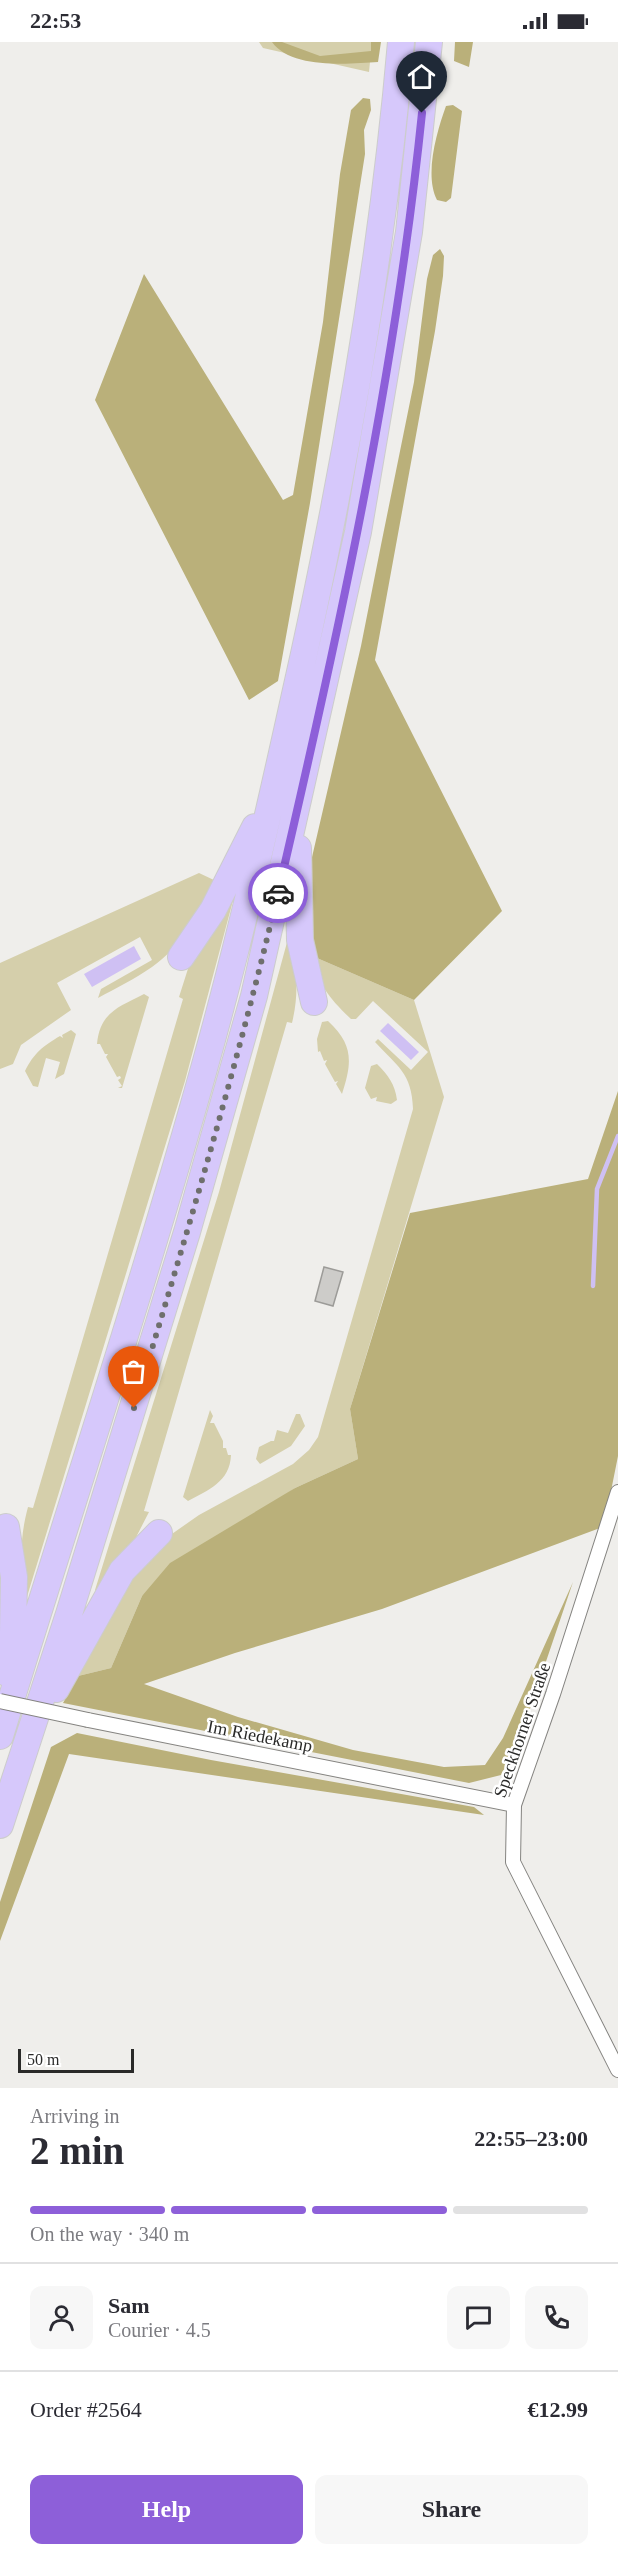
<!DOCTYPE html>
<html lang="en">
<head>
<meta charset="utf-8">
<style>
  :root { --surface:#fff; --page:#f7f7f7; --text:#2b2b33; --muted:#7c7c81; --line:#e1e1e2; --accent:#8d5fd9 }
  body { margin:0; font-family:Georgia,serif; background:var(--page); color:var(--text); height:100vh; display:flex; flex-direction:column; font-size:22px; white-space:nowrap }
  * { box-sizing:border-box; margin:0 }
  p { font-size:20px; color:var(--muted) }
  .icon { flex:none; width:33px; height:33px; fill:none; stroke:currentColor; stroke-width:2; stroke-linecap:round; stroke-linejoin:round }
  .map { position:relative; height:2046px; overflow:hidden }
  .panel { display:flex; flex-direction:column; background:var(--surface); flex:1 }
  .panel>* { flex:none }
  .scale { position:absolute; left:18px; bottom:15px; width:116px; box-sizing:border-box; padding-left:6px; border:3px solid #2a2a29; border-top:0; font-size:16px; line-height:21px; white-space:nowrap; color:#2a2a29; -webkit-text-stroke:4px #fff; paint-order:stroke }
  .pin { position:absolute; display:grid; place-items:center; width:51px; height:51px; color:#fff; margin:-62px -26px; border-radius:50% 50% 50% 0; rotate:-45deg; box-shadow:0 0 6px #0007 }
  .pin .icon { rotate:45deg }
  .courier { position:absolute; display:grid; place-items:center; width:60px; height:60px; margin:-30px; border:4px solid #8d5fd9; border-radius:50%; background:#fff; color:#222; box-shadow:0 2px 8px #0007 }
  .head em { font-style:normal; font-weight:600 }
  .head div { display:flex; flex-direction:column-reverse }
  .head { display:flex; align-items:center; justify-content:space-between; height:102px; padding:0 30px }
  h1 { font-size:39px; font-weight:600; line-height:45px }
  .bar { display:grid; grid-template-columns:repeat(4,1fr); gap:9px 6px; align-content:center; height:72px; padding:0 30px }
  .bar i { height:8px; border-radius:4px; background:var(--line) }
  .bar .selected { background:var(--accent) }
  .bar p { grid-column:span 4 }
  .line { display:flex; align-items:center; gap:15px; padding:0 30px; border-top:2px solid var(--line) }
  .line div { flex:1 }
  .round { display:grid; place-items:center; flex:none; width:63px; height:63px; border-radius:12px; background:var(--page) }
  .button { display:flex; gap:12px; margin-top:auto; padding:12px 30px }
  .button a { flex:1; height:69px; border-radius:12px; background:var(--accent); color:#fff; font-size:24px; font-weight:600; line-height:69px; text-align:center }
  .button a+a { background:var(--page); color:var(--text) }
  .status { display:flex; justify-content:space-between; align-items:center; height:42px; padding:0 30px; background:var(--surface); direction:ltr }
  .status svg { height:16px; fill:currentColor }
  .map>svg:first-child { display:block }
  .green { fill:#d5cfab }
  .forest { fill:#bab07a }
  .water { fill:#cfc0f3 }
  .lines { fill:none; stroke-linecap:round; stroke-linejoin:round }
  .stream { stroke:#cfc0f3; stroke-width:4.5 }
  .building { fill:#cdccc9; stroke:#9c9b98; stroke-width:1.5 }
  .street-casing { stroke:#858481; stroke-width:16 }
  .highway-casing { stroke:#ccc; stroke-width:28 }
  .street { stroke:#fff; stroke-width:14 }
  .highway { stroke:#d6c8fb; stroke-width:26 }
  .street-bridge-casing { stroke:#858481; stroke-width:16; stroke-linecap:butt }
  .street-bridge { stroke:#fff; stroke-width:14 }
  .done { stroke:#6f6f6d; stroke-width:6; stroke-dasharray:0 10.8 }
  .route { stroke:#8d5fd9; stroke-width:8 }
  .labels { text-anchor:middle; stroke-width:5; stroke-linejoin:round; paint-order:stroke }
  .street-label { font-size:18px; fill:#2a2a29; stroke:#fff }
</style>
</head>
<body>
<div class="status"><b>22:53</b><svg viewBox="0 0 49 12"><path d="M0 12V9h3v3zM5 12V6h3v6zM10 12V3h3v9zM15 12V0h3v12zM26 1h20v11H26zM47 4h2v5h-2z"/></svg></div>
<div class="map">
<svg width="618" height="2046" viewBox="0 0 618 2046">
  <rect width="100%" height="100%" fill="#efeeeb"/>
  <path class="green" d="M259,0H372L369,30L263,6Z
    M199,831L216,839C201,870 181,905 152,925C135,937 116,946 98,956L101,947L152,918L140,895L57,941L71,968L21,1003L13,1022L0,1027V921Z
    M235,851L185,1039L26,1558L23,1556C21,1522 19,1498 28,1465L33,1466L183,957L179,955L193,911Z
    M289,893C296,926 300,947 292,981L287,980L144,1469L149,1470L130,1507L98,1550L95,1548L219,1150Z
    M310,913L414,958L444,1055L350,1367L358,1417L295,1446L142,1554L111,1626L78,1634L90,1603L118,1550L169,1494L199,1473L293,1422L309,1408L318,1395L413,1067C412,1031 397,1024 375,1000L378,997L411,1028L428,1010L373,959L356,977H351C327,954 321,945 310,913Z
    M144,952L149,955L122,1046H118L122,1044L118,1038L121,1036L120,1034L117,1035L106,1015L108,1012H105L100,1002H97C100,970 119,965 144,952Z
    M328,979C354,1003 352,1021 342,1052L336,1042L338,1039L335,1040L325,1022L327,1018L324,1019L320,1009L318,1010L317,997L322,980Z
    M71,988L76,992L64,1032L55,1037L60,1020L46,1016L38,1045L33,1044L25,1029C34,1011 43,1004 60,994L63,996L62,993Z
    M377,1022C388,1033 395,1042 397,1058L391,1062L376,1059L377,1055L371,1057L365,1046L371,1024Z
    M210,1368L213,1374L210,1381H214L223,1399V1406H226L228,1413H231C230,1440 208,1448 188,1459L183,1455Z
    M296,1372H300L305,1384L291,1404L260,1422L256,1417L259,1405L271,1399H274L277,1388L288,1391Z"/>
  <path class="forest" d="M272,0H282L320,14L371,9V0H381L378,20C348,22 291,27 272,0Z
    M455,0H473L469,25L454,19Z
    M363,56L370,57L371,68L364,88L365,112L310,461L278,639L249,658L95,358L144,232L283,458L293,453L323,280L340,132L351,68Z
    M453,63L462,69L451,156L446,160L437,158C424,133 437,89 446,64Z
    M440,207L444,214L443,234L435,289L375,618L502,869L414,958L310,913L306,841L361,604L381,503L414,340L427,237L433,213Z
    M618,1049V1414L611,1449L600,1486L382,1567L235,1611L144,1642L238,1675L353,1708L444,1725L485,1723L503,1696L573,1540L519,1699L501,1733L469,1741L63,1661L78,1634L111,1626L142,1554L170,1521L295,1446L358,1417L350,1367L410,1171L588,1137Z
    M77,1691L211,1718L474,1765L484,1773L69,1712L0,1899V1860L51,1705Z"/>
  <path class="water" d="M134,904L141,917L92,945L84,932Z
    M388,981L419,1010L411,1018L380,989Z"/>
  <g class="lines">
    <path class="stream" d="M593,1244L597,1147L618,1094"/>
  </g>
  <path class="building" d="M324,1225L343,1230L333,1264L315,1259Z"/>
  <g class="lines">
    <defs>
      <path id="street" d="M618,1450L553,1652L514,1763L513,1820L618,2028
        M88,1678L514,1763"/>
      <path id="highway" d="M298,806L300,898L314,960
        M181,915L213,868L255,785
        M6,1485L14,1535L13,1591L7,1631
        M56,1647L122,1529L159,1491
        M0,1694C68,1471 142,1249 205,1023C239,902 267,780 294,657C343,440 382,222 401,0
        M0,1783L69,1572L187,1190L254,954L358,490L409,190L429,0"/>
    </defs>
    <use href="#street" class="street-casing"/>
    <use href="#highway" class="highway-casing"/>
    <use href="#street" class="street"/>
    <use href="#highway" class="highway"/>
    <defs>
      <path id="street-bridge" d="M0,1659L88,1678"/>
    </defs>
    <use href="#street-bridge" class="street-bridge-casing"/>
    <use href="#street-bridge" class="street-bridge"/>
  </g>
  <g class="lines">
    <path class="done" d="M134,1366C186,1195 237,1025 278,851"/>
    <path class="route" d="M278,851C338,594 395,335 422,71"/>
  </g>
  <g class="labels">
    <g class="street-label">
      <text transform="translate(522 1688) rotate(-71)" y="6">Speckhorner Straße</text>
      <text transform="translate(260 1694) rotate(11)" y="6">Im Riedekamp</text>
    </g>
  </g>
</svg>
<div class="scale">50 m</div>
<div class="pin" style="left:134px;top:1366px;background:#ea580c"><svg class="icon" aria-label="bag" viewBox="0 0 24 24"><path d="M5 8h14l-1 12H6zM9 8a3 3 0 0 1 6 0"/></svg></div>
<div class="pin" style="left:422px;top:71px;background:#1f2937"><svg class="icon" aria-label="home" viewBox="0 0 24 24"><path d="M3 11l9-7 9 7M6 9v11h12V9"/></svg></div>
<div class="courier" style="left:278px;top:851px"><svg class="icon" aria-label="car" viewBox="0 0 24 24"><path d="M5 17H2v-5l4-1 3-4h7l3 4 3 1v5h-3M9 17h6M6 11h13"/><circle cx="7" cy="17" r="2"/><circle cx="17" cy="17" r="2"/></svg></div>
</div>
<section class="panel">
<div class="head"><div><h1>2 min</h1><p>Arriving in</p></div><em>22:55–23:00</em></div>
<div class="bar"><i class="selected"></i><i class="selected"></i><i class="selected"></i><i></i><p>On the way · 340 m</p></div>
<div class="line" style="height:108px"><a class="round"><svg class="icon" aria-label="person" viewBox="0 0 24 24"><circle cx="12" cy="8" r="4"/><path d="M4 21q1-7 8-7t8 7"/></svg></a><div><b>Sam</b><p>Courier · 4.5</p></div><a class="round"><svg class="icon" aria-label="chat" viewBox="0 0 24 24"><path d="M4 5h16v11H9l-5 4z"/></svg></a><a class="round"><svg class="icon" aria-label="phone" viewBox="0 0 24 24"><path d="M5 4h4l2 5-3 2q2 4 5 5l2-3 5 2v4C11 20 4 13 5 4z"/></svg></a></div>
<div class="line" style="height:78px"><div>Order #2564</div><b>€12.99</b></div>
<div class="button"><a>Help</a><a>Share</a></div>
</section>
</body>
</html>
